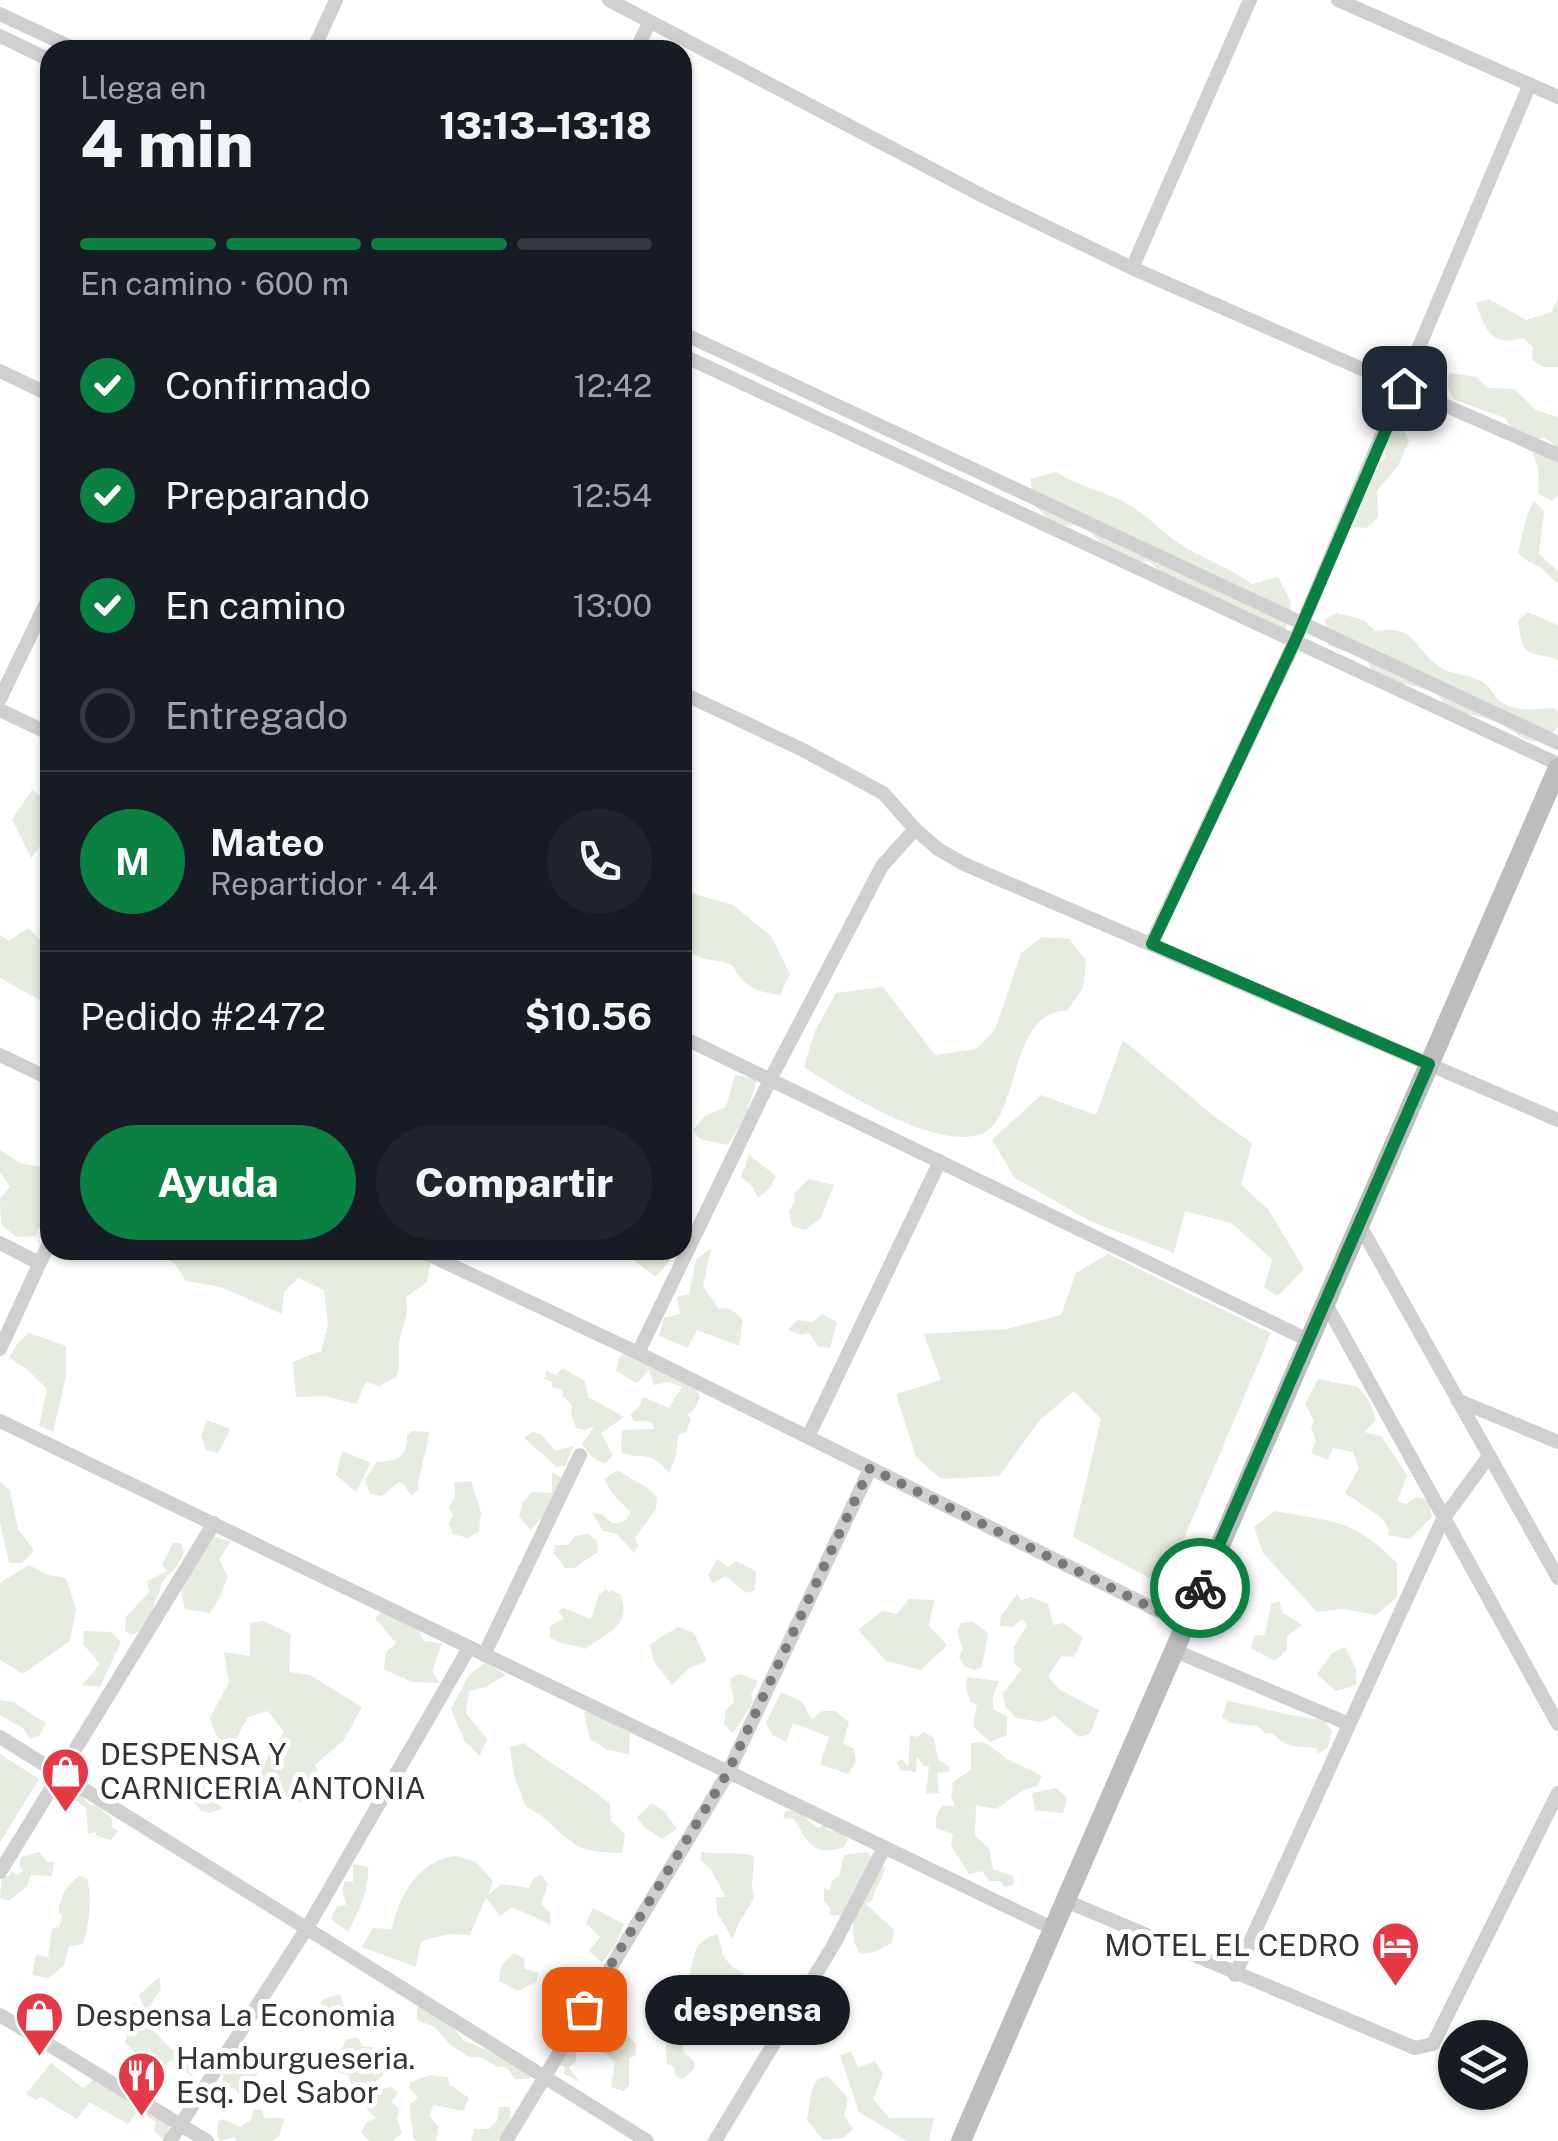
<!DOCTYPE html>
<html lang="es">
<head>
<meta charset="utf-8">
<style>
  :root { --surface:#171b24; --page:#20242c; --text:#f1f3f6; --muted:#9ea1a6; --line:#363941; --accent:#0b8043 }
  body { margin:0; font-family:"Public Sans",sans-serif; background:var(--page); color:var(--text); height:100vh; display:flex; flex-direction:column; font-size:38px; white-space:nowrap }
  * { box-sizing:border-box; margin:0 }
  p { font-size:32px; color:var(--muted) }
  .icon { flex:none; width:55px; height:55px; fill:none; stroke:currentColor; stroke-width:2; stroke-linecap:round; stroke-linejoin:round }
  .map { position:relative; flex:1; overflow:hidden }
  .sheet { position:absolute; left:40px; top:40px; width:652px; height:1220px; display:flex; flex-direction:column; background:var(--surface); border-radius:30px; box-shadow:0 2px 8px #0004 }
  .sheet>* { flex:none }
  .buttons { position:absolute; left:1438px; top:2020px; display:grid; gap:20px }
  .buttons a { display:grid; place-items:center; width:90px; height:90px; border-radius:50%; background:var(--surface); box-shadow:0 2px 8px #0004; font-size:50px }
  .pin { position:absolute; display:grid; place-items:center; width:85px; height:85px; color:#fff; margin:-42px; border-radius:20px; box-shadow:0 5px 15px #0006 }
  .courier { position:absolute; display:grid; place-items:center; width:100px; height:100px; margin:-50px; border:8px solid #0b8043; border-radius:50%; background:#fff; color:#222; box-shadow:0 2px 12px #0007 }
  .bubble { position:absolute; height:70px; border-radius:35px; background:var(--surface); box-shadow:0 2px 8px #0004; font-size:32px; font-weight:800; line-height:70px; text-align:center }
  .summary em { font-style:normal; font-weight:800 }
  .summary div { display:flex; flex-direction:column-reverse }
  .summary { display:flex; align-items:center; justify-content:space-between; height:170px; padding:0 40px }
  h1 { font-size:65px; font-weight:800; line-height:75px }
  .bar { display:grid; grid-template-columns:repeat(4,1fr); gap:15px 10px; align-content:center; height:120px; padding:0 40px }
  .bar i { height:12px; border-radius:8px; background:var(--line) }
  .bar .selected { background:var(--accent) }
  .bar p { grid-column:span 4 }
  .line { display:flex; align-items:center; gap:25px; padding:0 40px; border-top:2px solid var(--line) }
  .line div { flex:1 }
  .round { display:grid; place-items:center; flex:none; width:105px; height:105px; border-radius:52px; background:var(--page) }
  ol { padding:0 40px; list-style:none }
  li { display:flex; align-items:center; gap:30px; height:110px }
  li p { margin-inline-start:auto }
  li .icon { padding:10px; border-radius:50%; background:var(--accent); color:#fff; stroke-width:4 }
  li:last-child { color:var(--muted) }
  li i { width:55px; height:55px; border:5px solid var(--line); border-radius:50% }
  .button { display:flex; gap:20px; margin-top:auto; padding:20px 40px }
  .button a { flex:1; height:115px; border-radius:60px; background:var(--accent); color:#fff; font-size:40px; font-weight:800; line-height:115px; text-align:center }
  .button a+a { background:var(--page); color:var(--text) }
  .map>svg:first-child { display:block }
  .green { fill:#e6ecdf }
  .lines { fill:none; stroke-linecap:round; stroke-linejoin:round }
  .street { stroke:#d0d0d0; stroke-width:14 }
  .secondary { stroke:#bdbdbd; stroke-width:20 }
  .done { stroke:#7a7a7a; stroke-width:10; stroke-dasharray:0 18 }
  .route { stroke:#0b8043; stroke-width:12 }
  .labels { text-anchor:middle; stroke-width:10; stroke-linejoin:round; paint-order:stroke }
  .poi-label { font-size:30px; fill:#333; stroke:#fff; text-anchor:start }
</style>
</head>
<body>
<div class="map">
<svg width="1558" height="2141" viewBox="0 0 1558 2141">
  <rect width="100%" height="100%" fill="#fff"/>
  <path class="green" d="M1558,298V367H1544L1532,360L1533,347L1523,338C1491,347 1485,330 1476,303L1489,299L1526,320L1552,312Z
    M1449,373L1477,377L1487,388L1514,389L1536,410L1558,417V495L1552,501L1539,494L1538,467L1533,454L1544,445L1555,446L1544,437L1531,442L1518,440L1505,418L1454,400L1448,387Z
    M1403,428L1409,441L1398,466L1377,491L1378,518L1366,528L1352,527C1353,512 1375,467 1386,457L1383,444L1390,431Z
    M1056,472C1082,488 1110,492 1134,508C1149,517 1162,532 1177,542C1201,558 1228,567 1252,584L1278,577L1291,602L1286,630L1190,598L1149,561L1122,564L1083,525L1055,526L1035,506L1030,479Z
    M1534,501L1544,511L1539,554L1558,571V584L1541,568L1529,562L1518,553L1527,515Z
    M1527,612L1558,625V660C1527,649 1524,662 1518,621Z
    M1337,613L1364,620L1375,631C1418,625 1411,647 1440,667C1453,676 1472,674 1484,683C1491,687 1494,696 1500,701C1517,713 1535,709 1554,708L1558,712V727C1531,755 1524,735 1498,723C1484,716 1467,715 1453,709C1443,706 1443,699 1436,694C1428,689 1392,680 1383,681L1373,672L1366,659L1328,645L1325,619Z
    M32,790L50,802V832L31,858L12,819Z
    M683,891L733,905L771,936L790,974L780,995C756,992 744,987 732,965C712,957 702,964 683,945Z
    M28,928L50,949V1006L0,978V935L9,941Z
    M1042,937L1069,939L1086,960L1083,988L1067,1011C1011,1010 1019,1110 987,1131C946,1157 839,1090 804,1067L815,1031L836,993L883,987L935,1055L976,1049L995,1030L1021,953Z
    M1123,1040L1215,1117L1252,1143L1241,1185L1268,1209L1304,1269L1278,1296L1264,1288L1272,1259L1231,1223L1185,1211L1174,1253L1090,1221L1015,1178L992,1140L1041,1095L1096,1115Z
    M735,1075L757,1079L745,1118L728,1145L700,1139L693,1130L705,1116L726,1107Z
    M0,1150L20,1163L46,1168L50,1159V1214L42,1222L35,1236L16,1237L1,1224L0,1198L10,1187L0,1172Z
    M749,1155L776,1176L770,1188L758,1198L752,1186L741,1177Z
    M809,1179L834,1185L820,1219L805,1230L792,1226L789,1211L795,1201L794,1193Z
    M711,1248L703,1286L718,1308L731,1309L743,1320L739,1346L697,1330L688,1348L659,1336L664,1318L680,1314L677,1297L689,1294L696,1260Z
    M151,1250H214L227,1257L255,1258L254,1250H411L431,1258L427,1282L406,1297C411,1319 400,1325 399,1344C399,1357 401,1364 396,1377L379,1386L366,1382L356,1404L324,1396L296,1397L293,1362L321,1351L328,1324L324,1290L298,1278L284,1292L282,1314L221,1287L186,1281L174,1263Z
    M620,1250H678L656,1277Z
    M1108,1254L1271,1333L1164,1586L1073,1537L1101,1419L1074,1391L1040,1420L999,1476L941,1479L916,1457L896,1394L941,1380L924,1334L1006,1329L1061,1315L1076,1273Z
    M822,1314L837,1322L830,1348L818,1346L809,1333L801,1335L788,1330L797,1320L813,1322Z
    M29,1333L66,1346V1376L53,1432L39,1426L47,1389L27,1369L9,1358L17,1344Z
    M626,1351L694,1383L700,1398L693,1411L687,1414L691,1419L686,1432L678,1435L676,1455L669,1473C648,1447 643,1462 621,1452L622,1430L655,1429L651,1422L634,1421L630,1415L640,1405L643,1397L669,1408L682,1387L668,1382L654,1385L649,1370L637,1383L616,1371L619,1358Z
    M562,1368L585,1381L588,1397L624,1417L601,1433L613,1455L605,1464L593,1458L582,1445L594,1426L585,1430L576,1428L571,1416L572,1406L563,1396L562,1389L552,1387V1382L544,1379L546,1371L556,1375Z
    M1318,1379L1358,1387L1369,1401L1376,1420L1364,1432L1381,1436L1407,1475L1397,1501L1406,1504L1417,1497L1428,1500L1432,1517L1410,1539L1388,1535L1389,1529L1382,1518L1345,1493L1359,1468L1353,1452L1333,1448L1328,1460L1311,1453L1316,1441L1311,1427L1314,1421L1305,1404Z
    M207,1420L231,1429L218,1453L206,1450L201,1435Z
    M412,1431L429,1432C427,1452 419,1469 418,1490L411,1496L404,1484L399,1482L382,1496L370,1494L365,1479L377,1462C397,1461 408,1457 407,1435Z
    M533,1432L541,1434L555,1451L574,1446L565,1466L557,1467L524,1438Z
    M342,1451L371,1463L356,1492L336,1475Z
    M617,1470L649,1489L657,1498L656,1509L635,1538L638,1546L634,1553L617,1534L603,1531L592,1513L603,1515L612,1523C622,1523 627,1522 630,1512L612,1493L604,1479Z
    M552,1472L562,1478L548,1512L530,1530L519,1516L523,1502L532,1492L552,1493Z
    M471,1481L481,1513L479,1531L468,1538L453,1534L449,1523L453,1515L449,1507L455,1496L454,1483Z
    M0,1482L10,1490L18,1529L34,1550L22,1563H9L0,1522Z
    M1275,1511C1335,1523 1351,1517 1397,1563V1597L1376,1615L1344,1609L1317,1612L1263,1553L1254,1527Z
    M588,1534L597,1541L598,1552L574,1568H565L554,1553L555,1545H569L575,1536Z
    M211,1536L231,1541L219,1560L228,1576L220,1597L210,1613L185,1609L180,1586Z
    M173,1543H181L184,1552L177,1566L164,1579L145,1628L132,1635L125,1631L126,1617L149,1592L147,1581L167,1571L162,1565Z
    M717,1559L728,1567L736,1561L756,1571L755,1590L746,1593L726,1576L713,1583L708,1575Z
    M29,1565L48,1575L66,1578L76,1609L70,1641L23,1674L0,1660V1583Z
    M606,1589L609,1593L612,1590L620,1594C633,1625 608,1632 585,1649C572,1643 561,1646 550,1637V1626L564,1618L558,1611L563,1608L591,1619L599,1595Z
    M1017,1594L1021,1600L1031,1597L1048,1604L1053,1625L1063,1623L1083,1638L1074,1657L1062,1656L1048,1676L1060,1690L1099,1710L1090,1734L1079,1737L1054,1715L1043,1722L1016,1718L1005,1706L1003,1693L1022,1669L1014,1664V1647L1027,1625L1022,1619L1012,1627L1000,1626L1001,1616Z
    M909,1599L934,1600L929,1626L947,1645L921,1670L886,1661L858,1630L882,1611L897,1614Z
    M1279,1601L1283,1613L1302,1625L1287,1636V1650L1275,1661L1251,1648L1254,1636L1265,1635L1271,1604Z
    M382,1611L418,1629L424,1641L442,1643L432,1671L440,1683L411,1682L384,1669L386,1652L396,1643L375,1618Z
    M263,1621L291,1634L289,1672L310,1675L362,1707L344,1740L315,1765L322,1783L299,1803L272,1792L247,1802L270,1752L284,1732L268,1711L248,1717L225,1759L210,1718L229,1682L224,1652L250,1656V1623Z
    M973,1622L988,1633L982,1667L974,1670L965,1667L959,1657L963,1649L957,1632L961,1623Z
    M678,1627L694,1633L707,1661L688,1669L672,1685L653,1660L650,1644Z
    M84,1631L111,1632L121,1642L100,1687L82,1685L100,1664L83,1644Z
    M1345,1647L1356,1669V1685L1336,1691L1317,1674L1332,1653Z
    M486,1662L506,1675L486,1687L469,1691L466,1713L487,1739L480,1756L465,1742L451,1709L469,1675Z
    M740,1674L758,1681L751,1695L753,1702L733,1733L724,1725L726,1710L734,1702L730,1679Z
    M967,1677L999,1681L993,1697V1709L1007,1717V1735L990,1742L973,1726L977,1705L970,1702L966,1688Z
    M781,1692L802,1702L812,1720L822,1711H835L849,1722L843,1743L854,1749L856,1762L848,1774L820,1764L829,1737L793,1723L786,1742L773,1735L766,1723Z
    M0,1700L13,1702L46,1723L39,1736L30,1739L23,1728L0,1715Z
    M1227,1701C1260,1706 1290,1718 1323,1719L1332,1731L1328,1747L1318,1754L1315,1748C1298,1746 1286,1749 1274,1734L1264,1733L1258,1726L1231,1723L1222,1717Z
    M584,1712H591L630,1733L629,1754L608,1750L590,1739Z
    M924,1732L934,1738L938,1760L948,1765L950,1771L937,1773L939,1793L926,1794L929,1766H924L917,1757L916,1772L901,1770L896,1762L902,1759L908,1767L910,1735L917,1737Z
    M983,1742C994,1747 1001,1756 1011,1761C1022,1767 1032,1769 1042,1776L1037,1786L1023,1790L996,1809L976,1805L975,1836L989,1848L993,1869L1013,1876L1014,1885L1004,1887L1000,1881H989L982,1871L969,1874L951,1845L953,1834L936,1828V1817L942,1806H955L951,1796L953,1782L971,1770V1743Z
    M524,1743C552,1766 582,1780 610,1804L611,1821L625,1834L622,1853C606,1852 587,1853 573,1843C556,1831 546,1815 526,1807L514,1776L510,1747Z
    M0,1754L39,1779L0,1842Z
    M63,1782L75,1789L90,1805H96L112,1818V1827L118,1831L111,1840L97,1836L95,1832L88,1834L86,1808L60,1789L58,1784Z
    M207,1782L217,1788L215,1799L222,1809L208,1813L200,1810L191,1798L194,1784Z
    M1056,1788L1067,1798L1063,1813L1035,1810L1032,1793Z
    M652,1803L665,1812L677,1829L662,1839L644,1827L637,1817Z
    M786,1811H797L818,1828L826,1824L828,1830L841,1832L848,1839L844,1847C812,1858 808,1841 794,1819L783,1818Z
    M39,1852L47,1862H54L52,1876L31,1875L27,1886L9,1901L0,1898L2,1876H9L11,1871L18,1875L23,1871L19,1866L21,1857Z
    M701,1852C720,1855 736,1851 754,1856L752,1886L754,1897C747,1913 736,1923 733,1940L717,1912L716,1897H726L711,1870L701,1860Z
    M867,1852L885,1868C882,1881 875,1887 873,1899L866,1904L894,1930L892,1943L875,1952L860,1954L854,1942L853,1921L843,1923L839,1915H830V1908L824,1901V1888L830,1890L832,1881L839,1876L844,1855Z
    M456,1856L476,1862L493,1881L488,1895L501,1884L529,1888L533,1879L541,1874L548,1884L541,1904L550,1913L551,1925L512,1907L500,1916L486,1897L470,1935L448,1934L421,1941L416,1967L362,1947L373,1928L392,1929C399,1895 419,1860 456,1856Z
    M353,1864L368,1867C370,1887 358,1915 348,1932L331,1919L337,1906L346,1905L342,1889L345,1881L353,1882Z
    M79,1876L87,1878C92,1896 89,1927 83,1944L69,1946L64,1965L49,1978L32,1975L36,1955L48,1957L52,1929L59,1927L62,1917L59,1912C59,1897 67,1885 79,1876Z
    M593,1908L624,1924L616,1944L602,1963L589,1951L600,1937L586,1923Z
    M718,1934C721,1952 726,1967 744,1973C739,1991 730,2001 717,2013L699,2008L691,2016L683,2004L692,1989L686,1985C697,1960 688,1941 718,1934Z
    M514,1953L524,1958L525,1969L539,1973L536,1982L518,1991L499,1981L501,1966Z
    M159,1977L161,1988L148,2010L158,2018L153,2030L172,2050C191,2051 188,2063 196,2073L191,2076L171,2060L161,2069L149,2062L145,2073L133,2050L125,2043L127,2035L121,2028V2019L133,2004L143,2006L139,1995Z
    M340,1994L346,2012L341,2029L315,2020L323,1999Z
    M425,2003L438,2010L463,2040L529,2068L530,2079H515L506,2067H498L480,2057L471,2058L450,2045L435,2027L417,2020V2007Z
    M590,2015L600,2020L596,2031L600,2037L576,2053V2062L569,2067L580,2082L564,2074L565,2067L559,2064Z
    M615,2035L628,2036L636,2044V2055L629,2058V2086L623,2091L611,2087L615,2062L598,2048Z
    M678,2035L683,2040V2051L695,2062L694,2069L683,2079L676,2076L674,2067L667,2064L666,2045Z
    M358,2038L362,2046L373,2047L384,2060L383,2075L366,2090L352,2085L348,2075L339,2073L332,2064L347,2039Z
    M851,2051L858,2068L875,2061L883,2074L873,2099L889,2118H934L929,2141H907L859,2112L840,2055Z
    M236,2056L259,2066L255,2081L247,2083L251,2096L242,2098L235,2089L223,2084L222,2066L233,2065Z
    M51,2063L83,2088L94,2079L171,2123L164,2140L154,2131L156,2122L138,2111L128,2124L89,2102L77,2119L41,2097L36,2100L26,2094Z
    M430,2075L448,2077L449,2084L469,2098L463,2111L434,2105L429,2115L438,2127L436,2141H416L413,2137C413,2125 409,2115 410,2104L418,2098L409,2088L411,2082Z
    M828,2076L848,2098L844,2116L853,2129L843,2138L823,2140L807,2120L812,2089L818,2079Z
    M392,2087L398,2093L392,2102L399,2109L397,2119L402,2133L393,2141H369L361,2132L367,2122L376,2118L367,2110L366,2098L378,2089Z
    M499,2107H510V2133L496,2141H471L474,2129H489L497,2121Z
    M254,2109L262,2110L264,2118H285L279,2136L272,2141H236L235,2137L220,2141L217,2135L218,2122L222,2119L240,2127L251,2120Z"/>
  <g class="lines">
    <path class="street" d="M609,0L985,197L1132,268L1558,455
      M1338,0L1558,97
      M0,14L77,50
      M0,36L50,60
      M313,50L336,0
      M636,50L650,21
      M1132,268L1250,0
      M682,333L1558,743
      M682,355L1558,764
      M0,371L50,395
      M682,693L801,749L883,793L915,829L938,849L964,864L1558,1120
      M0,699L50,595
      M0,710L50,734
      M1151,944L1295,641L1530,84
      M682,1037L1308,1340
      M0,1055L50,1079
      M1359,1224L1558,1578
      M0,1243L39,1263
      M419,1250L638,1353L1185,1624
      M1325,1302L1558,1724
      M0,1349L50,1241
      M638,1353L770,1080L882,866L915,829
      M1457,1400L1558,1442
      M0,1421L1054,1929
      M808,1437L940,1161
      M1173,1650L1349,1724
      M484,1655L580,1455
      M0,1737L647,2141
      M0,1872L214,1523
      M1066,1901L1415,2048L1433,2044L1558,1793
      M1235,1975L1443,1519L1489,1456
      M0,2015L207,2141
      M170,2141L307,1928L469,1648
      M506,2141L728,1773L870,1469
      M715,2141L834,1944L884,1848"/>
    <path class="secondary" d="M961,2141L1558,768"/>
  </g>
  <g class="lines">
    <path class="done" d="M584,2009L728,1772L870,1468L1184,1624L1200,1588"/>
    <path class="route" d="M1200,1588L1429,1064L1152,944L1295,641L1404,388"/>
  </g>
  <defs>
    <symbol id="shop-pin" viewBox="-11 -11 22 30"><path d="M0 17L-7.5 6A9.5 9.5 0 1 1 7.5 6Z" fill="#e63946" stroke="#fff"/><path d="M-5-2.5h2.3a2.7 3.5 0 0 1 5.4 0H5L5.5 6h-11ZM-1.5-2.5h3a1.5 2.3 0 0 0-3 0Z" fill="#fff"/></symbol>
    <symbol id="hotel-pin" viewBox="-11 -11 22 30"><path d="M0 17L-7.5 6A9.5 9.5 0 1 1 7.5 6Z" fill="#e63946" stroke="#fff"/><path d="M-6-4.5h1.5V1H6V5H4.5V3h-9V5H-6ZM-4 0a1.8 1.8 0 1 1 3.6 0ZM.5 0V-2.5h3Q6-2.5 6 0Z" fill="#fff"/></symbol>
    <symbol id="restaurant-pin" viewBox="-11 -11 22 30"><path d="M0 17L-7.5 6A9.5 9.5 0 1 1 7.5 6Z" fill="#e63946" stroke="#fff"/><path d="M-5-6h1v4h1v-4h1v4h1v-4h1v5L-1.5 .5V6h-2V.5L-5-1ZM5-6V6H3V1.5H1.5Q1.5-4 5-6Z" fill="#fff"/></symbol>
  </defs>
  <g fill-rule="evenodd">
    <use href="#shop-pin" x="38" y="1744" width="55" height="75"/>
    <use href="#hotel-pin" x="1368" y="1918" width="55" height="75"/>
    <use href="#shop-pin" x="12" y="1988" width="55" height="75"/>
    <use href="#restaurant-pin" x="114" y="2048" width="55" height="75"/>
  </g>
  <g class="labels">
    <g class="poi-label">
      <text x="100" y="1765">DESPENSA Y<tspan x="100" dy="34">CARNICERIA ANTONIA</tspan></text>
      <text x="1360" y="1956" text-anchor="end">MOTEL EL CEDRO</text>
      <text x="75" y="2026">Despensa La Economia</text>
      <text x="176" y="2069">Hamburgueseria.<tspan x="176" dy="34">Esq. Del Sabor</tspan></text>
    </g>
  </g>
</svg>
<div class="buttons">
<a><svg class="icon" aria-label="layers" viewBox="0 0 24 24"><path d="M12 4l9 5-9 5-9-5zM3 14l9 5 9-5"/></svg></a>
</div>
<div class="pin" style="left:584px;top:2009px;background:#ea580c"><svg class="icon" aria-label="bag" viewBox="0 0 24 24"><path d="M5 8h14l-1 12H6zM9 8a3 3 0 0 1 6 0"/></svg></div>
<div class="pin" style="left:1404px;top:388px;background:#1f2937"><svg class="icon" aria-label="home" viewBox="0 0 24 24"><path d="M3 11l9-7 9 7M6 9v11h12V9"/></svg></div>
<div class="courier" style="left:1200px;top:1588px"><svg class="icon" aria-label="bike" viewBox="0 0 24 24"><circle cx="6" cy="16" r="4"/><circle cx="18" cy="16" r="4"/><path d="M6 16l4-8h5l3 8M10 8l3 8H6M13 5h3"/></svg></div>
<div class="bubble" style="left:645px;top:1975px;width:205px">despensa</div>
<section class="sheet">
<div class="summary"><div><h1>4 min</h1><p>Llega en</p></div><em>13:13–13:18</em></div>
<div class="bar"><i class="selected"></i><i class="selected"></i><i class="selected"></i><i></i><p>En camino · 600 m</p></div>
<ol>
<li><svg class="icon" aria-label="check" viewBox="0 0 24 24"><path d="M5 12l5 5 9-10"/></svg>Confirmado<p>12:42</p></li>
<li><svg class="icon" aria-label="check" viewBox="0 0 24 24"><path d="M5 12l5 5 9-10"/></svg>Preparando<p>12:54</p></li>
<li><svg class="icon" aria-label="check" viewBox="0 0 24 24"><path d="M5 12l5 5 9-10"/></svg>En camino<p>13:00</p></li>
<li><i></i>Entregado</li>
</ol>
<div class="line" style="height:180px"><b class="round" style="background:var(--accent);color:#fff">M</b><div><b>Mateo</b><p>Repartidor · 4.4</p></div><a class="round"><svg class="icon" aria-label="phone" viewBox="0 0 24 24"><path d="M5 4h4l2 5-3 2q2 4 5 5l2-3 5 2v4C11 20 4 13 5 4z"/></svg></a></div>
<div class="line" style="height:130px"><div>Pedido #2472</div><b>$10.56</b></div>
<div class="button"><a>Ayuda</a><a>Compartir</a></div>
</section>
</div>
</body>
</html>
